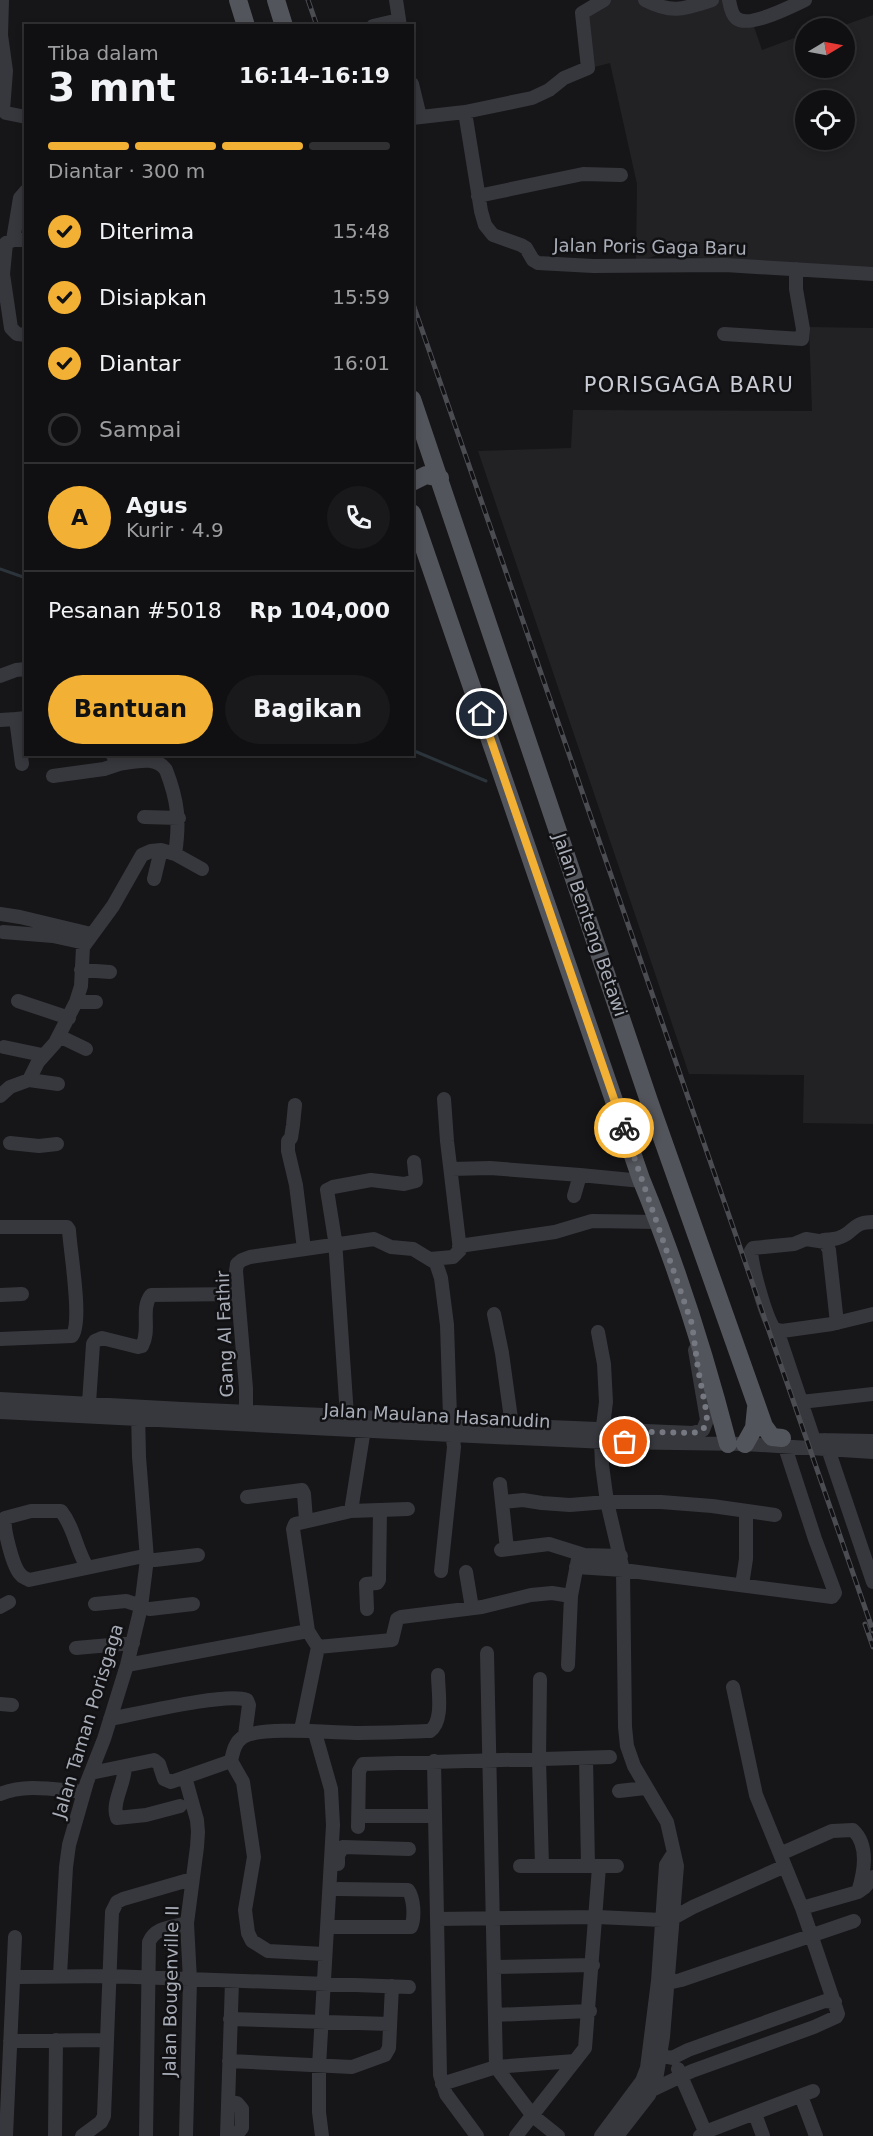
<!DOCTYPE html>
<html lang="id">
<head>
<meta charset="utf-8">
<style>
  :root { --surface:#101012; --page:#19191b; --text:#f1f3f6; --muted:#9c9d9f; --line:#303032; --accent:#f2b134 }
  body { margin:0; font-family:"DejaVu Sans",sans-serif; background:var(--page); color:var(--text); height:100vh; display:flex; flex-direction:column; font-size:22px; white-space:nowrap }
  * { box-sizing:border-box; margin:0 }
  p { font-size:20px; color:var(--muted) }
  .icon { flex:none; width:33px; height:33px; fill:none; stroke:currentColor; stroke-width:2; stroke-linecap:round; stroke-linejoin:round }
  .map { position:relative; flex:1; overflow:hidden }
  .sheet { position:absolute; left:24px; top:24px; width:390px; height:732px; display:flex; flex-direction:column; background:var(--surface); border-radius:0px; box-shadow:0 3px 9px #0003,0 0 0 2px var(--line) }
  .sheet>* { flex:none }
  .needle { width:39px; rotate:80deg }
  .buttons { position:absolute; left:795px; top:18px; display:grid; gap:12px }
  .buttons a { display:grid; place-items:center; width:60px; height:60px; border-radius:50%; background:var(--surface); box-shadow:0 3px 9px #0003,0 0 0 2px var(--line); font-size:30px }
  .pin { position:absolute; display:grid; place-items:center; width:51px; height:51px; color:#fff; margin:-26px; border:3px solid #fff; border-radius:50%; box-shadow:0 2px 6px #0007 }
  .courier { position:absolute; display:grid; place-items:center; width:60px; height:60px; margin:-30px; border:4px solid #f2b134; border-radius:50%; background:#fff; color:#222; box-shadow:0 2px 8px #0007 }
  .summary em { font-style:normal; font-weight:600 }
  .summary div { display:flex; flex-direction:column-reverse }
  .summary { display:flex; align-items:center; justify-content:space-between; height:102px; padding:0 24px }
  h1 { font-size:39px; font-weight:600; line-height:45px }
  .bar { display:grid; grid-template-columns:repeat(4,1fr); gap:9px 6px; align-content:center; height:72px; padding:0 24px }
  .bar i { height:8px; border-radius:4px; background:var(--line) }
  .bar .active { background:var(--accent) }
  .bar p { grid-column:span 4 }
  .line { display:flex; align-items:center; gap:15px; padding:0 24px; border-top:2px solid var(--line) }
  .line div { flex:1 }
  .round { display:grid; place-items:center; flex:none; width:63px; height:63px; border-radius:32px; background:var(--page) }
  ol { padding:0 24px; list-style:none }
  li { display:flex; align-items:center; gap:18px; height:66px }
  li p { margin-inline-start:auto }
  li .icon { padding:6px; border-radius:50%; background:var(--accent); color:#111; stroke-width:4 }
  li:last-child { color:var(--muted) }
  li i { width:33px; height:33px; border:3px solid var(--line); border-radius:50% }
  .action { display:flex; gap:12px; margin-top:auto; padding:12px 24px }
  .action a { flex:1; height:69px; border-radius:36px; background:var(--accent); color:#111; font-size:24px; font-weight:600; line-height:69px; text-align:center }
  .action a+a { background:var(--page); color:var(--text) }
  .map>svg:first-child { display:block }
  .built { fill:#222225; fill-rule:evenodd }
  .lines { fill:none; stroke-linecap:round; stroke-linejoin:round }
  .stream { stroke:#2c353c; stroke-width:3 }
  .minor { stroke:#37383d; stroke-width:14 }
  .major { stroke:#53555c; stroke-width:18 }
  .rail-casing { stroke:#4a4c52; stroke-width:5 }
  .rail { stroke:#111113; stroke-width:3; stroke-dasharray:9; stroke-linecap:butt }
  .done { stroke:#757880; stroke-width:6; stroke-dasharray:0 10.8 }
  .route { stroke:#f2b134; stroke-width:8 }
  .labels { text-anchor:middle; stroke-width:5; stroke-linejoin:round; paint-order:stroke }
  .street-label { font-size:18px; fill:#a8adb8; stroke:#111113 }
  .quarter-label { font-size:21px; letter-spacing:1.5px; fill:#c9ccd4; stroke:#111113 }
</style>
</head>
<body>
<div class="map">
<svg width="873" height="2136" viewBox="0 0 873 2136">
  <rect width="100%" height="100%" fill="#161618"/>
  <path class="built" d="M594,0H652L667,8L693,0H725L732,18H751L762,50L805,34L806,68H844V28H819L834,23L836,28L873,15V269L658,255L636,262L637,184L610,63L591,68L584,24ZM806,100H844V140H806Z
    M809,327L873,328V1124L803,1123L804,1075L689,1074L478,451L571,448L573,410L812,411Z"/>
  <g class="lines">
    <path class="stream" d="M0,569L26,578
      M412,750L486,781"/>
    <path class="minor" d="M2,0L1,35L6,71L3,110L6,113L26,117
      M396,0L400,26
      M645,0C672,14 684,9 712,0
      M729,0C730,5 731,14 736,18C748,29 792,6 805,0
      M373,26L399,20
      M412,84L420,117
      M465,112L481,211L485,225L493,235L521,245L526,248L533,260L538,263L593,266L725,265L873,274
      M412,118L465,112L532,98L549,90L564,78L588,68L582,13L604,0
      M478,196L583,174L621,175
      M13,240L20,198L26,191
      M0,273L3,274L11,328L17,334L26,335
      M3,274L6,243L13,240H26
      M724,334L802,339L803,329L796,289V269
      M0,676L16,670L26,669
      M0,720L16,719
      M112,754L119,764C135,762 156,755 166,770C178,801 180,821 175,854
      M22,764L16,719L26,718
      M53,776L104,769L119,764
      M144,817L179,818
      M154,879L161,850
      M0,914L20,917L91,934
      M3,932L53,936L85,943
      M81,970L110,972
      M18,1001L69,1018
      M76,1002H96
      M59,1036L86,1049
      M4,1047L42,1055
      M29,1080L58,1084
      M0,1096L10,1087L29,1080L38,1062L55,1043L76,1002L81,986L83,947L113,906L142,855L151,851L161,850L175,854L202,869
      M295,1105L293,1125L291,1138L288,1141V1151L296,1185L304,1249
      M10,1143L39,1146L57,1144
      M451,1169L490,1168L580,1175
      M574,1196L580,1175L642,1181
      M0,1227H67L69,1230C70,1251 83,1322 72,1336L0,1339
      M823,1240C828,1239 833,1240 838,1238C854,1234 851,1222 873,1222
      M459,1246L555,1232L592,1221L657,1222
      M430,1259L453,1257L460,1250L447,1141L444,1099
      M0,1295L22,1294
      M494,1314L502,1353L512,1426
      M837,1323L829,1250L825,1242L806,1239L794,1244L753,1248L751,1251C752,1267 765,1315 774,1329L782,1331L832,1324L873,1314
      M777,1330L814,1440
      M598,1332L604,1364L606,1402L601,1442L602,1465L607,1502L623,1570L625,1727L627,1746L634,1766L667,1822L677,1866L663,2037L656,2080L649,2095L617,2136
      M0,1399L182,1409L347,1416L451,1423L693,1433L703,1430L707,1420L695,1350
      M801,1402L873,1394
      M89,1403L93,1344L95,1341L102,1338L138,1347L142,1346C151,1330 140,1309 151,1295L237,1294
      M0,1412L452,1435L607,1442L745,1444L873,1452
      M347,1416L335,1240L327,1190L333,1187L371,1180L404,1184L416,1181L414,1162
      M246,1421V1388L236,1271L237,1264L242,1260L250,1257L374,1239L391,1247L413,1249L436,1263L441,1278L447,1325L450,1417L454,1447L441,1571
      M817,1440L873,1441
      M825,1440L873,1582
      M500,1484L507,1549
      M247,1497L302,1490L304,1494L306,1520
      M502,1502L523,1500L542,1503L570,1505L607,1502H661L712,1506L775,1515
      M408,1509L351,1511L295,1524L293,1529L308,1631L318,1647L392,1640L397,1619L401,1617L482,1607L531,1595L552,1593L571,1596
      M351,1511L364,1429
      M501,1550L549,1544L584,1555L621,1556
      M87,1567C76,1549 74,1527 61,1511H31L5,1518C3,1528 13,1568 21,1575C23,1578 26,1578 29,1580L139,1557L155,1560L198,1555
      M576,1567L623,1570L832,1597L835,1593L834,1590L815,1539L785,1447
      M466,1572L472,1608
      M742,1585L746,1559V1511
      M95,1604L126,1601L150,1609L193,1604
      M0,1607L9,1602
      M367,1609L366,1584L377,1583L379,1580L380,1510
      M76,1648L133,1643
      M487,1653L496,2067L533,2116L558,2136
      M127,1665L308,1631
      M568,1665L571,1596L578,1559
      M540,1679L539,1759L542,1866
      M0,1704L12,1705
      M110,1719C137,1714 226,1692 247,1700L249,1705L245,1735
      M301,1730L318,1647
      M315,1733L331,1789L333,1825L319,2066V2112L322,2136
      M586,1758L588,1866
      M231,1761L243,1782L254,1857L245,1910L248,1933L252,1941L268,1951L324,1954
      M434,1761L440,2075L446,2094L477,2136
      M125,1766C125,1784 111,1803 117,1818L146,1815L180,1806
      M91,1773L154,1760L159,1764L164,1779L171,1782L231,1761C233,1752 235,1742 243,1737C261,1726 336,1733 359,1733C383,1733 406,1732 430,1731C444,1721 438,1691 438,1675
      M185,1777L197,1820L198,1832L197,1847L187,1923L190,1980L186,2136
      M619,1791L645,1788
      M0,1794C26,1783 56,1790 84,1792
      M358,1816H435
      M358,1827L359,1771L363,1764L610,1757
      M780,1854L832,1831L853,1830C869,1845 864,1873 858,1892
      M338,1864V1855L343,1847L409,1849
      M520,1866H617
      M802,1908L858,1892L865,1887L873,1877
      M437,1919L597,1917L662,1920L673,1918L693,1907L785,1866
      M335,1927H411C415,1918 414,1898 408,1890L338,1889
      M494,1967L593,1965
      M60,1975L66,1867L69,1845L87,1782L104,1739L127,1665L141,1607L147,1559L139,1457L138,1411
      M14,1978L18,1977L109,1976L409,1987
      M660,1982L668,1983L681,1980L854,1921
      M495,2015L590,2011
      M230,2019L390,2024
      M10,2041L107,2040
      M653,2054L672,2058L688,2050L825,2001L835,2002
      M229,2061L352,2067L385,2055L389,2048L392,1986
      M678,2069L707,2136
      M442,2084L496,2067L575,2061
      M635,2091L652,2090L692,2071L814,2027L836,2017L838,2014L802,1908L756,1795L733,1687
      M801,2096L816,2136
      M755,2114L763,2136
      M6,2136L15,1937
      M55,2136L56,2040
      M82,2136L101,2122L104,2116L112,1912L117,1902L123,1899L192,1879
      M146,2136L149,1942C155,1927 173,1927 187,1923
      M227,2136L232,1981
      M227,2136L237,2134L242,2128V2109L237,2103H228
      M516,2136L585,2048L599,1867
      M601,2136L642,2081L647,2068L658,1981L666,1865L673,1854
      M700,2136L705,2132L813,2091"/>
    <path class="major" d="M238,0L246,26
      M276,0L284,26
      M412,399L649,1101L764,1426L772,1437L782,1438
      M412,482L426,475L440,478
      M412,513L641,1179C676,1264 705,1355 728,1444
      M745,1444L754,1428L756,1408"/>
    <defs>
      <path id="rail" d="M308,0L317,26
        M412,301L873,1631
        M865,1624L873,1647"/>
    </defs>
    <use href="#rail" class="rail-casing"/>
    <use href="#rail" class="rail"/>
  </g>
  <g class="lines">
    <path class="done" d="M624,1128L692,1324L698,1369L706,1410L707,1420L703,1430L693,1433L603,1431L601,1442H625"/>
    <path class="route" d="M482,714L624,1128"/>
  </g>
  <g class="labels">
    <g class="street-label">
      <text transform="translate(650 247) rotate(1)" y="6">Jalan Poris Gaga Baru</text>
      <text transform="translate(590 925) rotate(71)" y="6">Jalan Benteng Betawi</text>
      <text transform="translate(225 1334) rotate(-92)" y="6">Gang Al Fathir</text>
      <text transform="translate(437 1416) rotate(3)" y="6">Jalan Maulana Hasanudin</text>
      <text transform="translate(88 1721) rotate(-73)" y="6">Jalan Taman Porisgaga</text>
      <text transform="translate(171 1991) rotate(-89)" y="6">Jalan Bougenville II</text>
    </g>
    <g class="quarter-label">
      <text x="689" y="392">PORISGAGA BARU</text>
    </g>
  </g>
</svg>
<div class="buttons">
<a><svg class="needle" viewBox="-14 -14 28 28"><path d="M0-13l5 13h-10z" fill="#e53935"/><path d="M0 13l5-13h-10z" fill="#9c9d9f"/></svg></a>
<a><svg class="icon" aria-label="locate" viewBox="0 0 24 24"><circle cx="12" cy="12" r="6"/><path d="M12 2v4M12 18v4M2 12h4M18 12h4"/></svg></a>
</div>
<div class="pin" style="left:625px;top:1442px;background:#ea580c"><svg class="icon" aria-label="bag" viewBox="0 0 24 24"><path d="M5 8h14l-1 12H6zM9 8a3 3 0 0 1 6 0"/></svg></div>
<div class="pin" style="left:482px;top:714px;background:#1f2937"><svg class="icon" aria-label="home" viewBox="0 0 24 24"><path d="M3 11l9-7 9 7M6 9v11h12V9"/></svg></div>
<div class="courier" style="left:624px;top:1128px"><svg class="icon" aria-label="bike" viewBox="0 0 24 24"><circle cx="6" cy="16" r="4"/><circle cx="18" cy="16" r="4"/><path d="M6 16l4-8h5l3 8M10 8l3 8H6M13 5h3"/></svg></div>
<section class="sheet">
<div class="summary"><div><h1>3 mnt</h1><p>Tiba dalam</p></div><em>16:14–16:19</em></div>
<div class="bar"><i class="active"></i><i class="active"></i><i class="active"></i><i></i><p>Diantar · 300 m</p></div>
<ol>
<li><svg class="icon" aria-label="check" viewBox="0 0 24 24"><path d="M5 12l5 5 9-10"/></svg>Diterima<p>15:48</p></li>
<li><svg class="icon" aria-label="check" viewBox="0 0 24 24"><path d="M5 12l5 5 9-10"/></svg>Disiapkan<p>15:59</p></li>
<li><svg class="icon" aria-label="check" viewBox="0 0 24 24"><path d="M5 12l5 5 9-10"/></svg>Diantar<p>16:01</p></li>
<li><i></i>Sampai</li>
</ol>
<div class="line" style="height:108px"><b class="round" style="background:var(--accent);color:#111">A</b><div><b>Agus</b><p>Kurir · 4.9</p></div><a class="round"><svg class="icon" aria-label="phone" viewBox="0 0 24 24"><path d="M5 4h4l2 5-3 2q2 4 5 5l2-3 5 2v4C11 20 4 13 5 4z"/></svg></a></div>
<div class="line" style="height:78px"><div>Pesanan #5018</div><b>Rp 104,000</b></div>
<div class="action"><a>Bantuan</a><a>Bagikan</a></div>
</section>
</div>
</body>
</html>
